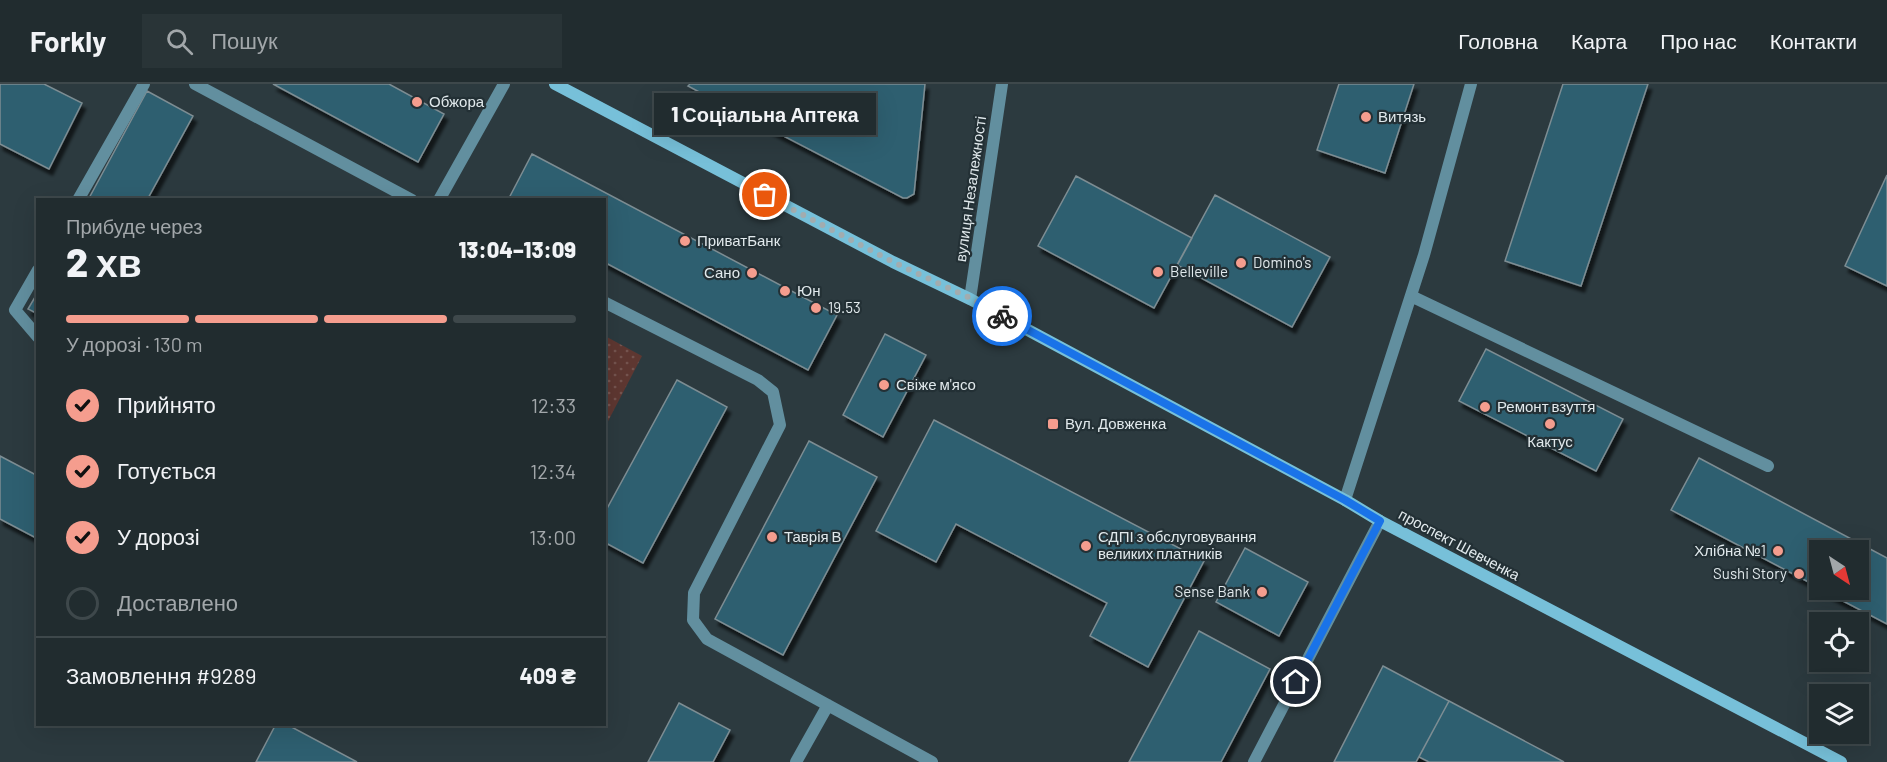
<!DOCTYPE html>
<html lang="uk">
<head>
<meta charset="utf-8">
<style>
  :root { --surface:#212c2f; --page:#293437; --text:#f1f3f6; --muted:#a2a7aa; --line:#3e484b; --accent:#f59d8e }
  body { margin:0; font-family:Barlow,sans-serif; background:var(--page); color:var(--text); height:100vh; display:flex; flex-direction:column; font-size:22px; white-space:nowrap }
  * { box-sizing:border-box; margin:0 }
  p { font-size:20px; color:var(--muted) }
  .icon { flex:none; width:33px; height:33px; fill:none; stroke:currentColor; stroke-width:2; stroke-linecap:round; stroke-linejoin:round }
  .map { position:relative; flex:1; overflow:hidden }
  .drawer { position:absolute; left:36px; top:114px; width:570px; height:528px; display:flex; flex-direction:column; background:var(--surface); border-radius:0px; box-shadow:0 6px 24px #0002,0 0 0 2px var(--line) }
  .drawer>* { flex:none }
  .needle { width:39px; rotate:144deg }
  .fabs { position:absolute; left:1809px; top:456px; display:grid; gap:12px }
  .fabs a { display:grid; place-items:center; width:60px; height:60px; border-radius:0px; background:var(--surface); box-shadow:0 6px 24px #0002,0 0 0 2px var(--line); font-size:30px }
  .pin { position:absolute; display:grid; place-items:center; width:51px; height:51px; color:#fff; margin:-26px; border:3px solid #fff; border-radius:50%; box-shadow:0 2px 6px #0007 }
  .courier { position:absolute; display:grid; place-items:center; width:60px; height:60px; margin:-30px; border:4px solid #1a73e8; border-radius:50%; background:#fff; color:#222; box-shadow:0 2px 8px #0007 }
  .bubble { position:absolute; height:42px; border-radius:0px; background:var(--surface); box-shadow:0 6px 24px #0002,0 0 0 2px var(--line); font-size:20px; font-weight:800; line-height:42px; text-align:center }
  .summary em { font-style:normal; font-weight:800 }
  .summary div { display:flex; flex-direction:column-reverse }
  .summary { display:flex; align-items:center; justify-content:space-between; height:102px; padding:0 30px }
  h1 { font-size:39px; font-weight:800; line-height:45px }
  .bar { display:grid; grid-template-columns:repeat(4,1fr); gap:9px 6px; align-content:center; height:72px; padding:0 30px }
  .bar i { height:8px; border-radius:4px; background:var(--line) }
  .bar .on { background:var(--accent) }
  .bar p { grid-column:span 4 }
  .line { display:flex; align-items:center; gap:15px; padding:0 30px; border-top:2px solid var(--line) }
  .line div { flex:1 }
  ol { padding:0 30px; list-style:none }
  li { display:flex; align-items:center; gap:18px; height:66px }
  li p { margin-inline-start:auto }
  li .icon { padding:6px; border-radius:50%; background:var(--accent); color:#111; stroke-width:4 }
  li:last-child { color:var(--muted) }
  li i { width:33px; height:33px; border:3px solid var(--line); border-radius:50% }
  header { display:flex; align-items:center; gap:36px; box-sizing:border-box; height:84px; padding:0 30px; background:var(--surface); border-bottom:2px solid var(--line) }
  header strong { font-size:28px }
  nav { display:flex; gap:33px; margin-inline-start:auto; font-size:21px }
  .search { width:420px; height:54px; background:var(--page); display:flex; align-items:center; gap:15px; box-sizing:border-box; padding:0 21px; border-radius:0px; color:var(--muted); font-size:22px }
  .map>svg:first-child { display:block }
  .grass { fill:url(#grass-dots) }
  .building { fill:#2d5f70; stroke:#7d8d93; stroke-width:1.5; filter:url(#shadow) }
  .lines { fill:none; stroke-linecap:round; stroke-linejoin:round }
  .lane { stroke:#628f9f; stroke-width:12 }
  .street { stroke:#628f9f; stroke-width:12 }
  .secondary { stroke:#77c0d9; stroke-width:12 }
  .done { stroke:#a2acaf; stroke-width:6; stroke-dasharray:0 10.8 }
  .route { stroke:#1a73e8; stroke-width:8 }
  .poi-dot { fill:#f59d8e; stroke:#233035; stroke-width:2 }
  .labels { text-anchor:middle; stroke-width:4.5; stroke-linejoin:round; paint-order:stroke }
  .poi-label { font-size:15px; fill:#e1e9ec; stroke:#233035; text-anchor:start }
  .street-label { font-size:15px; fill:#e1e9ec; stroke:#233035 }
</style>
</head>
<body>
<header>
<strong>Forkly</strong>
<div class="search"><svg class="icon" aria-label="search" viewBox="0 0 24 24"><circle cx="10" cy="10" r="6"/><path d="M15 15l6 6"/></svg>Пошук</div>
<nav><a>Головна</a><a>Карта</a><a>Про нас</a><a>Контакти</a></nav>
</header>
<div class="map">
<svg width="1887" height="678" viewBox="0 0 1887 678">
  <defs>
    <pattern id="grass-dots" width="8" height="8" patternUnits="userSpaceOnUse" patternTransform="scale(1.5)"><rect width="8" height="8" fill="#5e3731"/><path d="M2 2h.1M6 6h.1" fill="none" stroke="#75544f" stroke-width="1.8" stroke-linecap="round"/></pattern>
    <filter id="shadow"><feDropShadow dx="3.5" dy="6" stdDeviation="1.5" flood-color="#0009"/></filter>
  </defs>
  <rect width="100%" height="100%" fill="#2c3a3f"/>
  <path class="grass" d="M605,252L642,272L605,343Z"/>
  <path class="building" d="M0,0H44L82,19L49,85L0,60Z
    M273,0H389L444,30L418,78Z
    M690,0H925L914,110L907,114H903L747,33L742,42L720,30L724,21L688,2Z
    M1339,0H1414L1385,89L1317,66Z
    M1563,0H1648L1581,202L1505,177Z
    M147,7L193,32L147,116H88Z
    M532,70L837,231L808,286L604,178V116H508Z
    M1887,91V202L1845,182Z
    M1076,92L1192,154L1154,224L1038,162Z
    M1215,111L1330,173L1292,243L1177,181Z
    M38,208V230L28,225Z
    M885,250L926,271L883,353L843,331Z
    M1486,265L1623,335L1596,387L1459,317Z
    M677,296L727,323L643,479L604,458V430Z
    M934,336L1204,477L1148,583L1090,552L1107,519L956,440L936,478L876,447Z
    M809,357L877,393L783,571L715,535Z
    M0,372L38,392V455L0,435Z
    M1699,374L1887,474V540L1822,506H1858V466H1820V504L1671,426Z
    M1245,464L1308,498L1279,552L1216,518Z
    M1199,547L1270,585L1221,678H1129Z
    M1383,582L1449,617L1416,678H1334Z
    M1449,617L1564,678H1429L1419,673Z
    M679,619L730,646L713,678H648Z
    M276,640H286L357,678H256Z"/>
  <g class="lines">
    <path class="lane" d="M195,0L412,116
      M78,116L144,0
      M439,116L504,0
      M38,186L15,226L38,253
      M1411,212L1768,382
      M604,218L758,296L773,308L780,341L694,509L693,536L707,555L932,678
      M1345,416L1424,171L1471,0
      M796,678L828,621"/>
    <path class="street" d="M970,215L1002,0
      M1254,678L1380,437"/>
    <path class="secondary" d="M555,0L893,178L970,215L1345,416L1380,437L1841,678"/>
  </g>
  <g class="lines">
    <path class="done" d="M765,111L893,178L970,214L1002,232"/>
    <path class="route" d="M1002,232L1345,416L1380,437L1296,598"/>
  </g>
  <g class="poi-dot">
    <circle cx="417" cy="18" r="6"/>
    <circle cx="1366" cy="33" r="6"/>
    <circle cx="685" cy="157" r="6"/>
    <circle cx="1241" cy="179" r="6"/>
    <circle cx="1158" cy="188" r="6"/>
    <circle cx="752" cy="189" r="6"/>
    <circle cx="785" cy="207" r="6"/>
    <circle cx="816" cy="224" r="6"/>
    <circle cx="884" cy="301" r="6"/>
    <circle cx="1485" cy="323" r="6"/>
    <rect x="1047" y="334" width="12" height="12" rx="3"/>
    <circle cx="1550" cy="340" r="6"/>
    <circle cx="772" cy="453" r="6"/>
    <circle cx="1086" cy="462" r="6"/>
    <circle cx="1778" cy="467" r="6"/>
    <circle cx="1799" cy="490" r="6"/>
    <circle cx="1262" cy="508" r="6"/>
  </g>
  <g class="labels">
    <g class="poi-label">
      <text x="429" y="23">Обжора</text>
      <text x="1378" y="38">Витязь</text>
      <text x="697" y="162">ПриватБанк</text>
      <text x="1253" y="184">Domino's</text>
      <text x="1170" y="193">Belleville</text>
      <text x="740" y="194" text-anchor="end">Сано</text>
      <text x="797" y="212">Юн</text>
      <text x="828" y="229">19.53</text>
      <text x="896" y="306">Свіже м'ясо</text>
      <text x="1497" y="328">Ремонт взуття</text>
      <text x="1065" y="345">Вул. Довженка</text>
      <text x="1550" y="363" text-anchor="middle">Кактус</text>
      <text x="784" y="458">Таврія В</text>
      <text x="1098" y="458">СДПІ з обслуговування<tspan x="1098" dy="17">великих платників</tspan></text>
      <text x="1766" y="472" text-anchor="end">Хлібна №1</text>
      <text x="1787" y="495" text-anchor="end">Sushi Story</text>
      <text x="1250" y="513" text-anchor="end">Sense Bank</text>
    </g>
    <g class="street-label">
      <text transform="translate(971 105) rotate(-82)" y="5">вулиця Незалежності</text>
      <text transform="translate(1459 461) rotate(28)" y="5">проспект Шевченка</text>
    </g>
  </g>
</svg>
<div class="fabs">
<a><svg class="needle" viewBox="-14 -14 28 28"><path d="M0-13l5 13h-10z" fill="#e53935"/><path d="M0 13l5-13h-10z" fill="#a2a7aa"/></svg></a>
<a><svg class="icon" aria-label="locate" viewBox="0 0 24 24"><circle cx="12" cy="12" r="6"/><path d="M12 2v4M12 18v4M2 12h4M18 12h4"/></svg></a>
<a><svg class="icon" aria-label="layers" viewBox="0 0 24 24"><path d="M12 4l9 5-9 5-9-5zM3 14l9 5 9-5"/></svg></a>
</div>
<div class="pin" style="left:765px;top:111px;background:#ea580c"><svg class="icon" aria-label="bag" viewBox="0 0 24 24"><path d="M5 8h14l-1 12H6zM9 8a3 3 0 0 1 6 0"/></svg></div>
<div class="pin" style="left:1296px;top:598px;background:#1f2937"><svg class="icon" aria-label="home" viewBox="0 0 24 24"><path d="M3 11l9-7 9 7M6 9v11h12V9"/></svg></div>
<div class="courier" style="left:1002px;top:232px"><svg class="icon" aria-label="bike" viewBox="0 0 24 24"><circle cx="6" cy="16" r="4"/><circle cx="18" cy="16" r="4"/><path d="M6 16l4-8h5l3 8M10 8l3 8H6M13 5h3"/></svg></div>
<div class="bubble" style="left:654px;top:9px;width:222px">1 Соціальна Аптека</div>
<section class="drawer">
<div class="summary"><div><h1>2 хв</h1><p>Прибуде через</p></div><em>13:04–13:09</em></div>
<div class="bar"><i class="on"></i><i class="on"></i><i class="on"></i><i></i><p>У дорозі · 130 m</p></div>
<ol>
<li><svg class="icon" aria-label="check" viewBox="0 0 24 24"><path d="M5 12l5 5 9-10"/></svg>Прийнято<p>12:33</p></li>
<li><svg class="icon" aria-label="check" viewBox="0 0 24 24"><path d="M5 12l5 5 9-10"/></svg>Готується<p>12:34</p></li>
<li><svg class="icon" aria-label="check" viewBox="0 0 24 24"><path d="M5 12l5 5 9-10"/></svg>У дорозі<p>13:00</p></li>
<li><i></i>Доставлено</li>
</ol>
<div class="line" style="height:78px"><div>Замовлення #9289</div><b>409 ₴</b></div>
</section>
</div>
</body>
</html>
